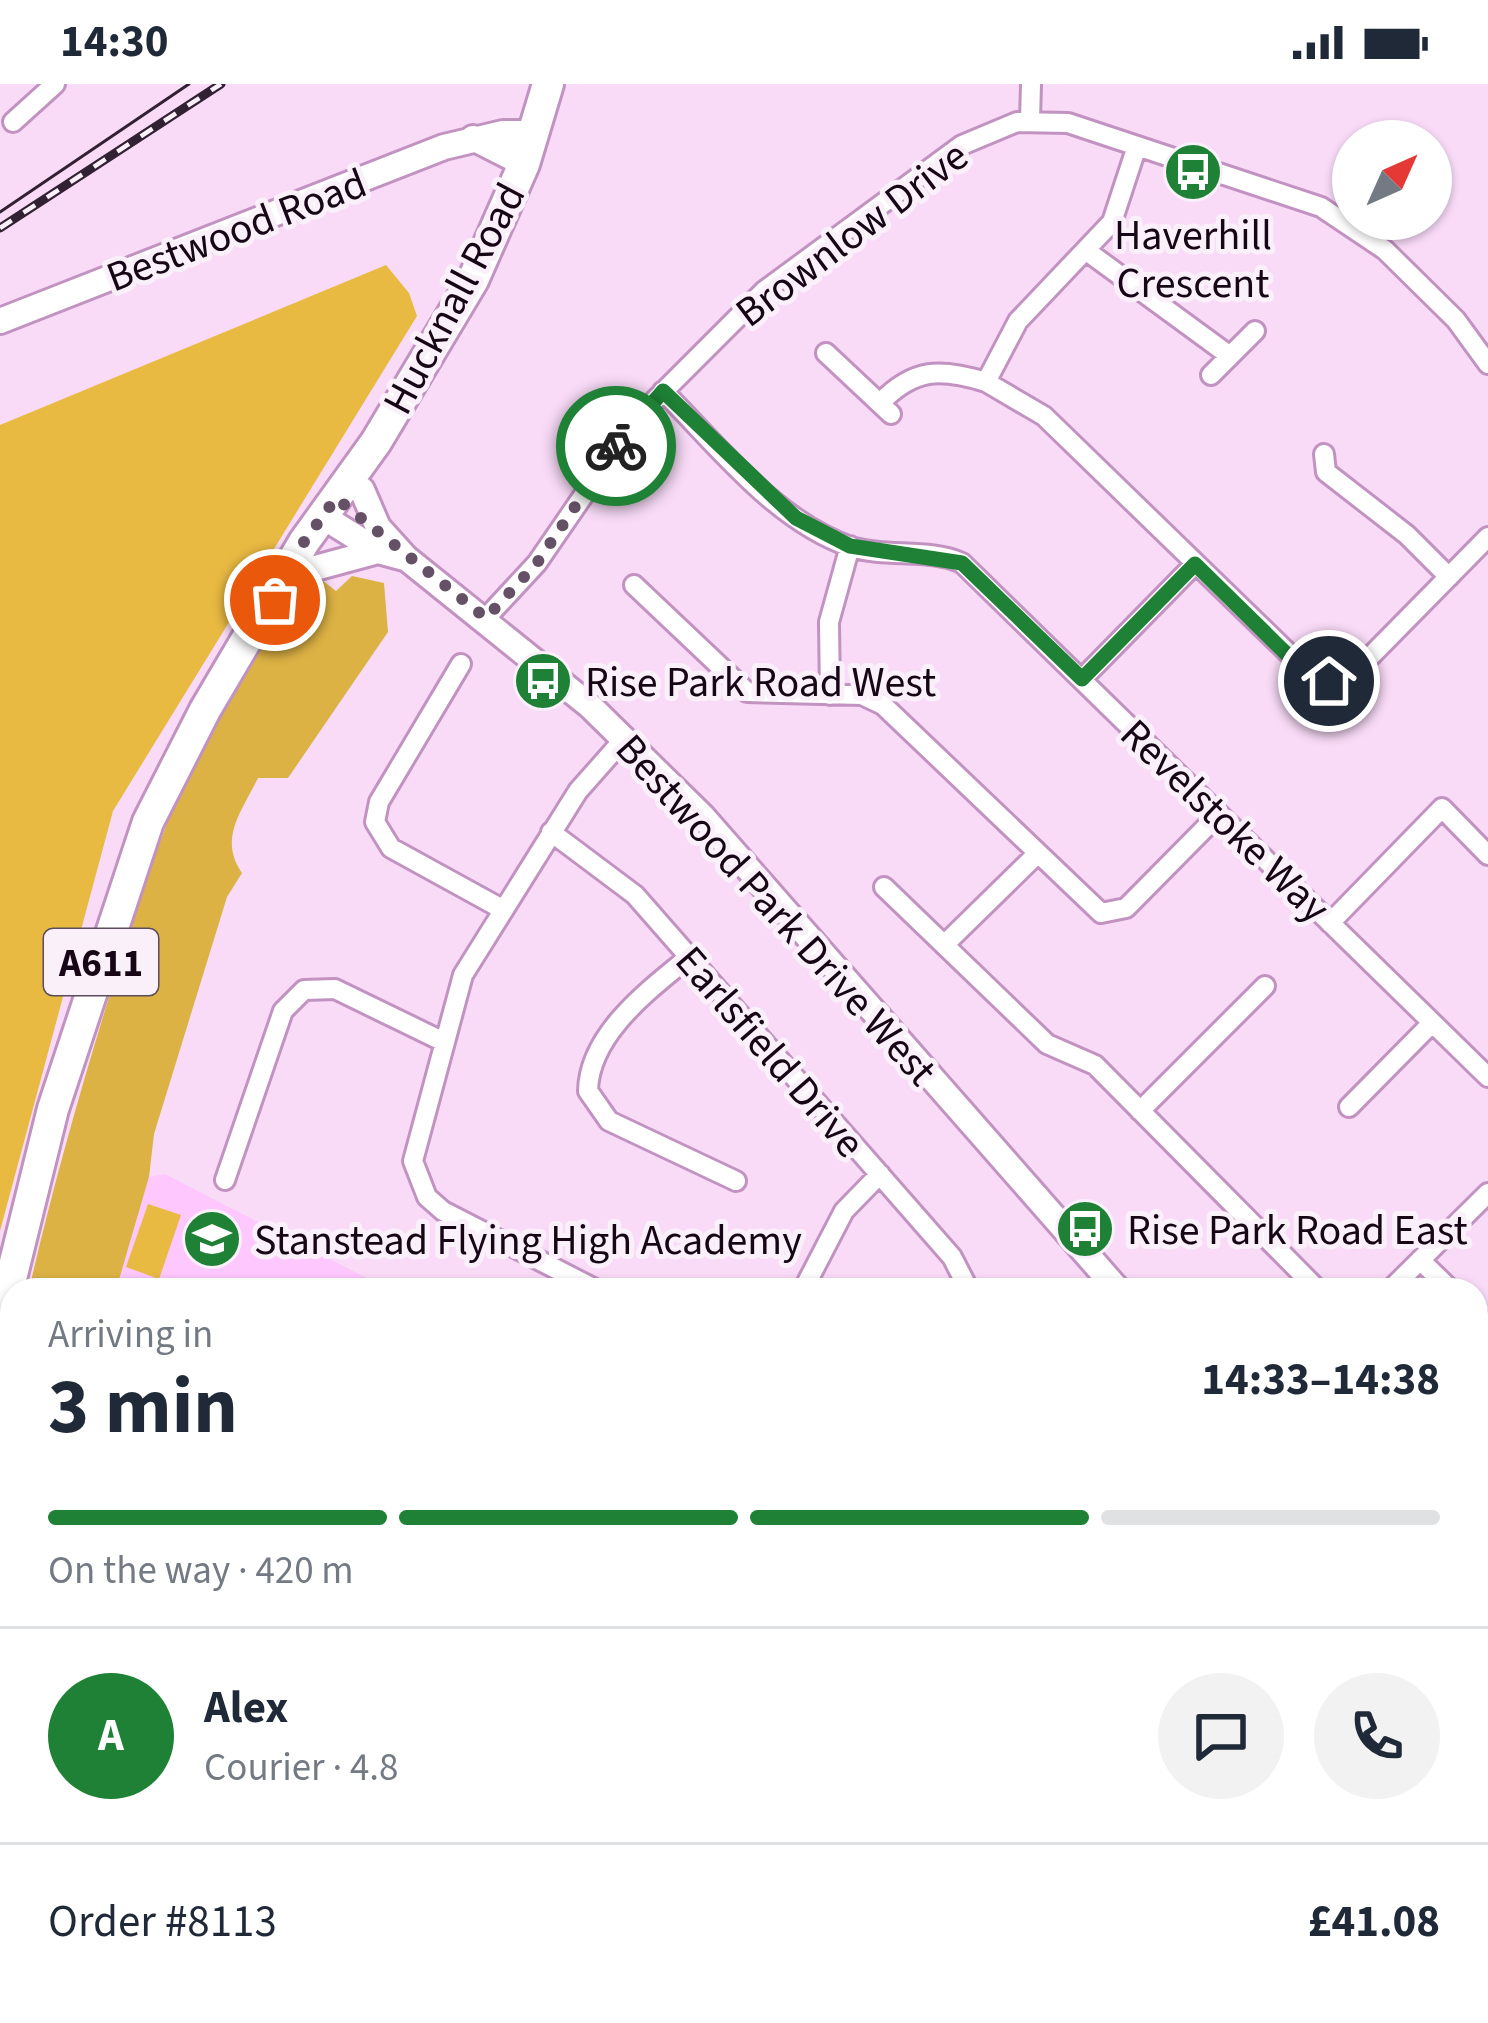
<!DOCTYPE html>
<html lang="en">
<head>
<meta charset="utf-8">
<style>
  :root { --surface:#fff; --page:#f2f2f3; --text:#1f2937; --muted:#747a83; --line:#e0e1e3; --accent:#1e8135 }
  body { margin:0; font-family:"Source Sans 3",sans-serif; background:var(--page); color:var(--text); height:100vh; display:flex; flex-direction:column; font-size:45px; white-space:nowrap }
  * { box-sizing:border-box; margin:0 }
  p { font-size:39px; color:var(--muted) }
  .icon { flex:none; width:66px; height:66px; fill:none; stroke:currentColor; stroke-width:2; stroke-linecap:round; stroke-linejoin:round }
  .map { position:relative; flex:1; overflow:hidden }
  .drawer { position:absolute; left:0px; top:1194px; width:1488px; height:747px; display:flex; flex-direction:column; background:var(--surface); border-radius:36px 36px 0 0; box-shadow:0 3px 9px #0004 }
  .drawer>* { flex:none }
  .needle { width:78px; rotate:45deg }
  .controls { position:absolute; left:1332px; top:36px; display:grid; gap:24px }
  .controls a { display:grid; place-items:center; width:120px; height:120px; border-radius:50%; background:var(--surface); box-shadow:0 3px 9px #0004; font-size:60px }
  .pin { position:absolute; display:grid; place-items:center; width:102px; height:102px; color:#fff; margin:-51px; border:6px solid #fff; border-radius:50%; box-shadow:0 3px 12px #0007 }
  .courier { position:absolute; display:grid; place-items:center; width:120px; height:120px; margin:-60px; border:9px solid #1e8135; border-radius:50%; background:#fff; color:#222; box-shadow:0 3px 15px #0007 }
  .summary em { font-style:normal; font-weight:700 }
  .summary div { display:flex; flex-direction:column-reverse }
  .summary { display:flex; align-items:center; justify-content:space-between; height:204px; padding:0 48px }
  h1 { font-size:78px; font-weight:700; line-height:90px }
  .bar { display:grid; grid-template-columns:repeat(4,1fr); gap:18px 12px; align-content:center; height:144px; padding:0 48px }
  .bar i { height:15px; border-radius:9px; background:var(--line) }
  .bar .current { background:var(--accent) }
  .bar p { grid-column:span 4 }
  .line { display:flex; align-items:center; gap:30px; padding:0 48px; border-top:3px solid var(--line) }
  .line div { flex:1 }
  .round { display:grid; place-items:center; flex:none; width:126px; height:126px; border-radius:63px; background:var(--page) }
  .status { display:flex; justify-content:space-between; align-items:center; height:84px; padding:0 60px; background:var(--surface); direction:ltr }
  .status svg { height:33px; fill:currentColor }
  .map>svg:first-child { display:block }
  .built { fill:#fec7fe }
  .green { fill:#e9ba42 }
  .forest { fill:#ddb244 }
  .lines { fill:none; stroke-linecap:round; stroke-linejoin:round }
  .minor-casing { stroke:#c293c1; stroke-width:24 }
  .tertiary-casing { stroke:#c293c1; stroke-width:30 }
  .primary-casing { stroke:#c293c1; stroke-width:36 }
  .minor { stroke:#fff; stroke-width:18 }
  .tertiary { stroke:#fff; stroke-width:24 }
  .primary { stroke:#fff; stroke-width:30 }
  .tram { stroke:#322132; stroke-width:3 }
  .rail-casing { stroke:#322132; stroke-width:9 }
  .rail { stroke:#faf0fa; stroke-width:4.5; stroke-dasharray:14; stroke-linecap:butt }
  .done { stroke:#655165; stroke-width:12; stroke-dasharray:0 21.6 }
  .route { stroke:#1e8135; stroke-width:15 }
  .labels { text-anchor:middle; stroke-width:10; stroke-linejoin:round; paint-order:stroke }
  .shield { fill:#faf0fa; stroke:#5a4c5a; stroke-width:3 }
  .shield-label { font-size:39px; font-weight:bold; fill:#160616 }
  .street-label { font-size:42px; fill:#160616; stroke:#faf0fa }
  .poi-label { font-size:42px; fill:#160616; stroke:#faf0fa; text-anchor:start }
</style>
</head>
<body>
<div class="status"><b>14:30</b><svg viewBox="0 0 49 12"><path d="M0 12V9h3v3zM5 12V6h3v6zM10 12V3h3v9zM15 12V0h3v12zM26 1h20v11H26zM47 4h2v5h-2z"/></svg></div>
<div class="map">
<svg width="1488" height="1939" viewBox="0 0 1488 1939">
  <rect width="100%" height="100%" fill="#f9dbf8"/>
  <path class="built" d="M165,1090L390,1206H116L149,1093Z
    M1476,1472L1488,1489V1608L1476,1594Z
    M1476,1765L1488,1768V1939H1062L1042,1929H1476Z"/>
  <path class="green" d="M386,181L409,209L417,232L113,727L0,1147V341Z
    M148,1120L181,1131L159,1195L126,1183Z"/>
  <path class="forest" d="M313,489L336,507L352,492L384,499L388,548L288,694H258C242,727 218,755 242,789L227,813L154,1050L149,1093L116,1206H29C53,1101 82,1000 114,897C159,751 208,603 313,489Z
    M12,1272V1496L0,1527V1319Z"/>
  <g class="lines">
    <defs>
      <path id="minor" d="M1030,36L1031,0
        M13,38L55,0
        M1137,62L1112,138L1018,237L986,298L1044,332L1314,594L1339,595L1356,587L1488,453
        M1088,168L1230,272
        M826,269L891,330
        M1211,291L1255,247
        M663,307C718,362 775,437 851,463C886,474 930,464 962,479L1488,993
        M880,319C914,284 940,284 986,298
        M1324,370L1326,388L1407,451L1449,493
        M634,501L747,608L862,611L883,621L1101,829L1126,824L1219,730
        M486,534L537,479L636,335L764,207L962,61L1017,38L1068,39L1321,123L1385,166L1456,236L1488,280
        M461,580L379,718L375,738L391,764L502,825
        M1082,595L1195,480
        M830,611L829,538L850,462
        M551,748L635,811L952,1173L969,1206
        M884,803L1047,960L1095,981L1318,1206
        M1330,839L1442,724L1488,771
        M944,861L1037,770
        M689,873C649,906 589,950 588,1007L609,1037L736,1097
        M1349,1023L1432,939
        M1140,1027L1265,902
        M225,1096L283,927L304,906L335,905L444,958
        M1420,1176L1451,1206
        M597,1206L443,1127L427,1113L413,1077L463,891L578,707L624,655
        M803,1206L844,1127L880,1090
        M1390,1206L1488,1109
        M1476,1231L1488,1243
        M1476,1669L1488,1675
        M0,1691L12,1697
        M0,1767L12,1741
        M0,1813L12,1818
        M615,1929L620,1939
        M849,1929L869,1939
        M191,1939L196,1929
        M448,1939L452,1929
        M660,1939L665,1929"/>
      <path id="tertiary" d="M473,54L524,80
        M0,237L444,63L503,49H533
        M362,406L378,443L406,474L590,622L702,732L1118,1206
        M322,432L378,467L404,474
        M308,486L378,467
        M1476,1612L1488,1626"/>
      <path id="primary" d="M0,1239L53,1025L148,738L205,626L304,458L376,358L473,196L524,80L548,0"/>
    </defs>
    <use href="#minor" class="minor-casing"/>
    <use href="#tertiary" class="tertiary-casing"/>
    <use href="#primary" class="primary-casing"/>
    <use href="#minor" class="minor"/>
    <use href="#tertiary" class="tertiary"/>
    <use href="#primary" class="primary"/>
    <path class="tram" d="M0,128L189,0"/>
    <defs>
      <path id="rail" d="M0,144L221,0"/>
    </defs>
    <use href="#rail" class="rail-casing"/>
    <use href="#rail" class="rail"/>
  </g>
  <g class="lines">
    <path class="done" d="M275,516L304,458L336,414L486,534L537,479L616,362"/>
    <path class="route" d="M616,362L663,307L796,434L850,462L962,479L1082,595L1195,480L1307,590L1329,597"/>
  </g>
  <defs>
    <symbol id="bus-disc" viewBox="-11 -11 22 22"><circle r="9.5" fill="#1e8135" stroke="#faf0fa"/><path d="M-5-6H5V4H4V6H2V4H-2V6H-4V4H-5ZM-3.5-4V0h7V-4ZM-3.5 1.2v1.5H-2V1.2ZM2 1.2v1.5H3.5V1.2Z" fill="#fff"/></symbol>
    <symbol id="school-disc" viewBox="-11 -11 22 22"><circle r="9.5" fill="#1e8135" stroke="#faf0fa"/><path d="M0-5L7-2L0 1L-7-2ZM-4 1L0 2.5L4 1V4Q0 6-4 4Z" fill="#fff"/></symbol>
  </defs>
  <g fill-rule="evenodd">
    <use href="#bus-disc" x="1160" y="55" width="66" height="66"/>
    <use href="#bus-disc" x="510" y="564" width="66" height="66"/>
    <use href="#bus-disc" x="1052" y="1112" width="66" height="66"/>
    <use href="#school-disc" x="179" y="1122" width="66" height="66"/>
  </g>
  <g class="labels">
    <rect class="shield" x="44" y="845" width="114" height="66" rx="9"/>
    <g class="shield-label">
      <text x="101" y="892">A611</text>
    </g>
    <g class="street-label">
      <text transform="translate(236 145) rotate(-21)" y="15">Bestwood Road</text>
      <text transform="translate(851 149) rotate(-37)" y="15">Brownlow Drive</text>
      <text transform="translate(453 214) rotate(-62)" y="15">Hucknall Road</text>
      <text transform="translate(1226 736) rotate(44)" y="15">Revelstoke Way</text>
      <text transform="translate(777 825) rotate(48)" y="15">Bestwood Park Drive West</text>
      <text transform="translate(771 967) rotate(49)" y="15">Earlsfield Drive</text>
    </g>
    <g class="poi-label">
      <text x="1193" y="165" text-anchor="middle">Haverhill<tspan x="1193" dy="48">Crescent</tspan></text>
      <text x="585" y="612">Rise Park Road West</text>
      <text x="1127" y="1160">Rise Park Road East</text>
      <text x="254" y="1170">Stanstead Flying High Academy</text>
    </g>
  </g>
</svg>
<div class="controls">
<a><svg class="needle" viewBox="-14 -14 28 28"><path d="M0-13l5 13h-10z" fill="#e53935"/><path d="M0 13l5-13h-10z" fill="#747a83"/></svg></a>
</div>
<div class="pin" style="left:275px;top:516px;background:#ea580c"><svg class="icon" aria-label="bag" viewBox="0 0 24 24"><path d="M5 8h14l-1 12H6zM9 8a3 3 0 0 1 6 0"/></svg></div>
<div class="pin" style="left:1329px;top:597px;background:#1f2937"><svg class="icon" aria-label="home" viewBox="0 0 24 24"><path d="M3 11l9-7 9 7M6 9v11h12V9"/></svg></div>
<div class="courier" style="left:616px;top:362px"><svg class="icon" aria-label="bike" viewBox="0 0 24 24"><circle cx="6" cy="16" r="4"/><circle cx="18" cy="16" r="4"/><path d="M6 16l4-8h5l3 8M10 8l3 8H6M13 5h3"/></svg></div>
<section class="drawer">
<div class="summary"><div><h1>3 min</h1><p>Arriving in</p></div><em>14:33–14:38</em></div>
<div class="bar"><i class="current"></i><i class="current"></i><i class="current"></i><i></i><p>On the way · 420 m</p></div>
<div class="line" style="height:216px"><b class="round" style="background:var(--accent);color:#fff">A</b><div><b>Alex</b><p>Courier · 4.8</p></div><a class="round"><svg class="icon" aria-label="chat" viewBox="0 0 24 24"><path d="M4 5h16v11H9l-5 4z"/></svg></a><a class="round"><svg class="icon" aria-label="phone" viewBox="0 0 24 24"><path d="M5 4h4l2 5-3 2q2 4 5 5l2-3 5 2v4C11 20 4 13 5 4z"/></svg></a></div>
<div class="line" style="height:156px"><div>Order #8113</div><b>£41.08</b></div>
</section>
</div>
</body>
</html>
